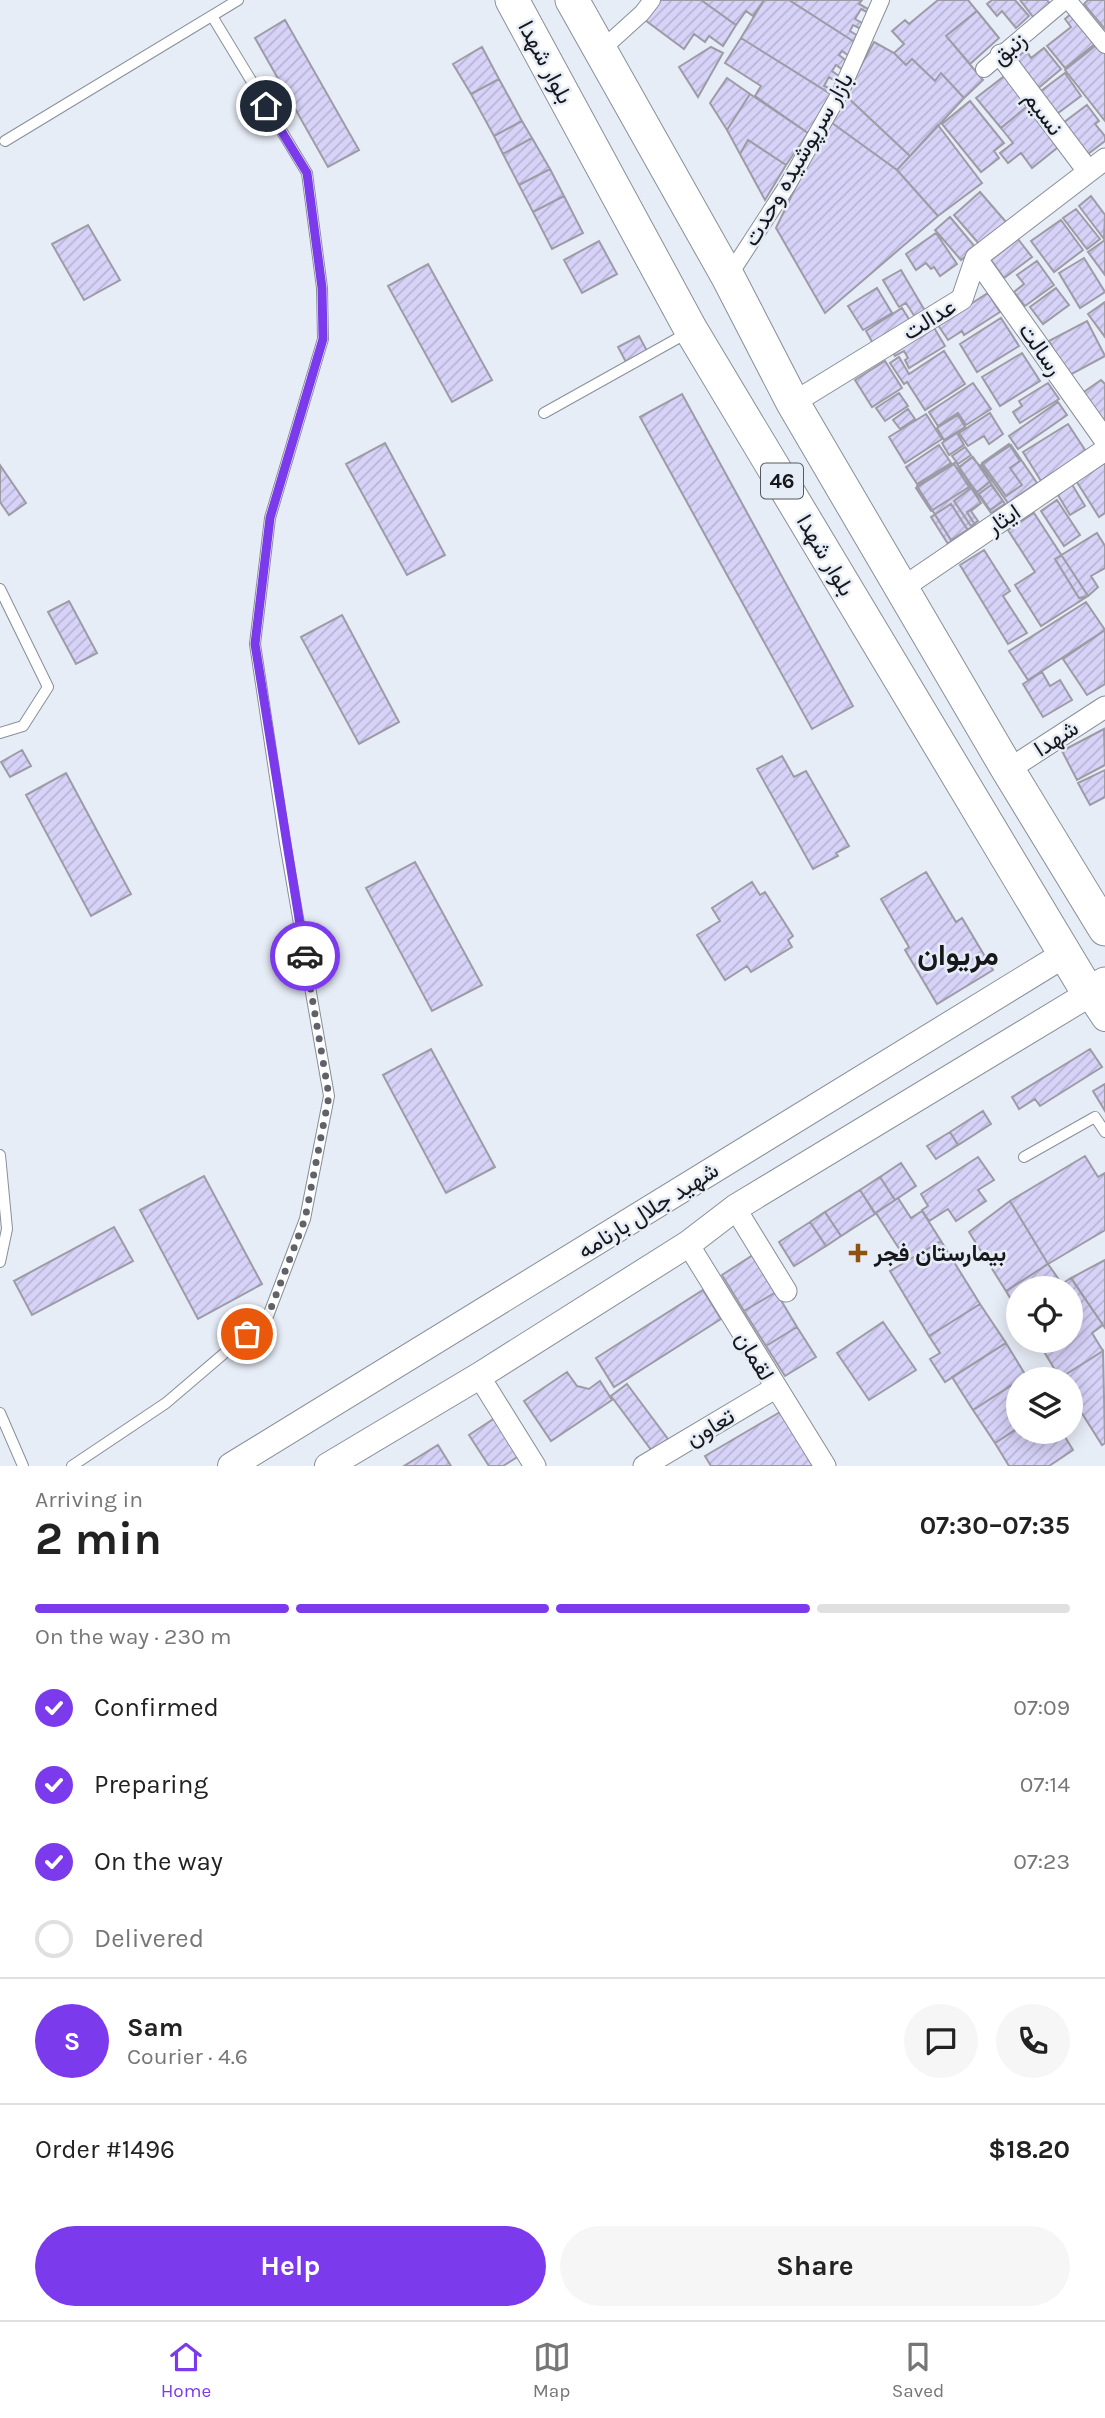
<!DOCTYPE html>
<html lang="en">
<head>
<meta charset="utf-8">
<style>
  :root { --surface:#fff; --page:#f6f6f6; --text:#222; --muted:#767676; --line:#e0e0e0; --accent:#7c3aed }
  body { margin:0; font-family:Karla,Vazirmatn,sans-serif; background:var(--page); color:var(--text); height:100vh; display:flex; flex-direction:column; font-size:26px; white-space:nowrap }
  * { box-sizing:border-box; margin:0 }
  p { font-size:23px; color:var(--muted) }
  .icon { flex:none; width:38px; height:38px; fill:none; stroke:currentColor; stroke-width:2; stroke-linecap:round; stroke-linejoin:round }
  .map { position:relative; height:1466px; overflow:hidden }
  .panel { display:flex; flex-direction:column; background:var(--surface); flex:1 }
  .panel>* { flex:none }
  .controls { position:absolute; left:1006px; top:1276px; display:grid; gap:14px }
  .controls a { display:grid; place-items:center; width:77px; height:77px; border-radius:50%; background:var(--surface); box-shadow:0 4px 18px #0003; font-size:35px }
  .pin { position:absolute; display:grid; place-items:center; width:60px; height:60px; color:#fff; margin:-30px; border:4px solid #fff; border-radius:50%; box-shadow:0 2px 7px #0007 }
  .courier { position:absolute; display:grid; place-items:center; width:70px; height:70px; margin:-35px; border:5px solid #7c3aed; border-radius:50%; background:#fff; color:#222; box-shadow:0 2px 9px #0007 }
  .overview em { font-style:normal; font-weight:700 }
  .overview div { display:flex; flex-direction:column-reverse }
  .overview { display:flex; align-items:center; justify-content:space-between; height:119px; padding:0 35px }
  h1 { font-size:46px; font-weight:700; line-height:52px }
  .bar { display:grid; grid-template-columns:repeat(4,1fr); gap:10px 7px; align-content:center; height:84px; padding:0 35px }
  .bar i { height:9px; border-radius:5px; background:var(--line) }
  .bar .current { background:var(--accent) }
  .bar p { grid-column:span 4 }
  .line { display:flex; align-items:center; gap:18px; padding:0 35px; border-top:2px solid var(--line) }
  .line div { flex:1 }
  .round { display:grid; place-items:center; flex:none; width:74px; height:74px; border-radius:37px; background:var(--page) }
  ol { padding:0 35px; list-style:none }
  li { display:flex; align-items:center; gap:21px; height:77px }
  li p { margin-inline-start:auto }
  li .icon { padding:7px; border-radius:50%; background:var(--accent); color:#fff; stroke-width:4 }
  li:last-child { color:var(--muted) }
  li i { width:38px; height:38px; border:4px solid var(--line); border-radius:50% }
  .cta { display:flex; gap:14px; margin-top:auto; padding:14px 35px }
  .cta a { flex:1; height:80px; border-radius:42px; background:var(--accent); color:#fff; font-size:28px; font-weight:700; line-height:80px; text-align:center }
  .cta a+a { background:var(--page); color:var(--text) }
  .tab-bar { display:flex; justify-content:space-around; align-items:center; height:98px; border-top:2px solid var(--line); background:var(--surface); font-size:19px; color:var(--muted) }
  .tab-bar a { display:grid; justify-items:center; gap:4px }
  .tab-bar .current { color:var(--accent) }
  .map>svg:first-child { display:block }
  .building { fill:url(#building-hatch); stroke:#9d9ca6; stroke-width:2 }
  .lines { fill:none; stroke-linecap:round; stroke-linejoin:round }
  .service-casing { stroke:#898f98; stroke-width:12 }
  .pedestrian-casing { stroke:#898f98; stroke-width:18 }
  .minor-casing { stroke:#898f98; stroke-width:23 }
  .tertiary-casing { stroke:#898f98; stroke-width:28 }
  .primary-casing { stroke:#898f98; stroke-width:35 }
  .service { stroke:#fff; stroke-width:10 }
  .pedestrian { stroke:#fff; stroke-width:16 }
  .minor { stroke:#fff; stroke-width:21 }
  .tertiary { stroke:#fff; stroke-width:26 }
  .primary { stroke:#fff; stroke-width:33 }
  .done { stroke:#5f6369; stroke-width:7; stroke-dasharray:0 12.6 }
  .route { stroke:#7c3aed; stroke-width:9 }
  .poi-dot { fill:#8e5312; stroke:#e7edf7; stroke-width:2.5 }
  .labels { text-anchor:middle; stroke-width:5; stroke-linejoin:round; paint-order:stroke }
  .shield { fill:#e7edf7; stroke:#55585e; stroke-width:2 }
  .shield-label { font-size:21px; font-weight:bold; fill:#16181c }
  .street-label { font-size:23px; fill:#16181c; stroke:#e7edf7 }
  .poi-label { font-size:23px; font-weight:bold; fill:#16181c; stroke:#e7edf7; text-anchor:start }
  .district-label { font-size:30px; font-weight:bold; fill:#16181c; stroke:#e7edf7 }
</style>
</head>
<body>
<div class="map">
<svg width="1105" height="1466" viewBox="0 0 1105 1466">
  <defs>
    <pattern id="building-hatch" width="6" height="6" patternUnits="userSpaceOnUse" patternTransform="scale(1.75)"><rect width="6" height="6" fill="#d7d2f8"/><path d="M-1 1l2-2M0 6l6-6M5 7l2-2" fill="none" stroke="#b8b4d4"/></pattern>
  </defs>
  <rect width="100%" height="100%" fill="#e7edf7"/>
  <path class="building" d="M660,0H701L736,25L723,46L709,36L705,42L694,34L684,49L645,20Z
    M701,0H764L753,16L746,11L736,25Z
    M764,0H789L856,43L849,56L842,51L839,55L848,62L843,70L836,65L832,71L840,77L836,82L829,77L824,86L835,90L834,96L741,38Z
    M789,0H862L859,4L870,10L869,13L861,9L855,19L864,24L861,29L853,25L850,31L858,36L856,43Z
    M938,0H968L977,11L946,36L983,80L964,98L941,73L935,81L912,59L906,65L894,53L904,44L892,31L905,20L909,24Z
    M992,0H1015L1029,16L1016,28L1002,11L997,16L987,4Z
    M1020,0H1047L1051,5L1034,18Z
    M1088,0H1105V29L1084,4Z
    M977,11L999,38L970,64L946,36Z
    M1072,13L1096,43L1065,68L1047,46L1071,27L1065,19Z
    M285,20L359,150L328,167L255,38Z
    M741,38L834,96L808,133L755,96L761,86L725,63Z
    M874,42L894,53L906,65L912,59L935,81L941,73L964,98L910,156L845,95Z
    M1099,43L1105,51V121L1065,70Z
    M482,47L499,79L471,94L453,64Z
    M711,47L723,53L698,97L679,67Z
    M1044,48L1061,69L1036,90L1013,61L1026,50L1031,58Z
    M1065,73L1081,96L1054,116L1037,94Z
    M1007,74L1030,104L1001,128L976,98Z
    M727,78L750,94L727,130L710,103Z
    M499,79L522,121L494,136L471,94Z
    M750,94L808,133L786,165L748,140L740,154L727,130Z
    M845,95L910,156L897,170L828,120Z
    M970,101L1004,143L994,151L999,158L981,172L942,124Z
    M1030,104L1062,144L1032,168L1021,153L1008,163L1000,153L1013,143L1001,128Z
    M1087,105L1099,121L1095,124L1105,136V141L1084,157L1059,126Z
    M828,120L897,170L938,216L825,313L776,228Z
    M522,121L532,138L503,154L494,136Z
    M938,125L982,183L938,216L897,170Z
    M532,138L550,169L519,185L503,154Z
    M748,140L786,165L765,200L740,154Z
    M550,169L564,196L533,212L519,185Z
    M980,192L1006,222L980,245L954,215Z
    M564,196L583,233L552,249L533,212Z
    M1091,196L1105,215L1104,239L1079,206Z
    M1076,209L1100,239L1087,249L1063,218Z
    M950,217L976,248L961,260L935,230Z
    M1061,220L1083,250L1054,272L1031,241Z
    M88,225L120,280L84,300L52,244Z
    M936,233L957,264L940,276L934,267L931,269L926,263L916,270L906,254Z
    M1018,239L1032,257L1004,278L991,260Z
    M1105,240V275L1088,252Z
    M599,241L617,274L582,293L564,260Z
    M1084,258L1105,292L1080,308L1059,273Z
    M1037,261L1054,285L1025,306L1014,292L1024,284L1017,275Z
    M428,264L492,380L452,402L388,286Z
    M901,270L925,311L915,317L906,303L899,307L883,280Z
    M877,288L892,313L863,330L848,306Z
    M1056,288L1069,305L1043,324L1030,307Z
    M988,293L1000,312L964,335L962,331L948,340L938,325Z
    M1105,302V337L1088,314Z
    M902,308L912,324L875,347L866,331Z
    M1001,318L1019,346L977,372L960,344Z
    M1087,321L1105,356L1068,376L1049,341Z
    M933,326L945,346L909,368L905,360L908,358L904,351L895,356L892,352Z
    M639,336L647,351L626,362L618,347Z
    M944,351L965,384L925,410L907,382L904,384L890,363L899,357L909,374Z
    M1022,353L1040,381L1000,406L982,377Z
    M885,361L902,388L872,407L855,380Z
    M1101,380L1105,384V427L1081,394Z
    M973,383L991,409L966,425L958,413L938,426L929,412Z
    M1048,383L1059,399L1020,423L1013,412L1022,406L1019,401Z
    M899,393L908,406L885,421L876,408Z
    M682,394L853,706L812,729L640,417Z
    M1058,402L1067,415L1018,449L1009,436Z
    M908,409L915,419L900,429L893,420Z
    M990,413L1003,434L989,444L984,436L968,446L959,433Z
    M926,414L942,439L905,463L889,437Z
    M958,415L965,427L944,440L937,428Z
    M1068,424L1087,453L1041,481L1023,452Z
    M957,433L964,445L949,455L942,443Z
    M385,443L445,555L407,575L346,464Z
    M1009,444L1020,461L1010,468L1022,485L1006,496L982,463Z
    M939,445L951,463L917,484L906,467Z
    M1011,445L1037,483L1008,503L981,465Z
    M965,447L971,455L958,464L952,456Z
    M972,457L992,480L977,492L958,468Z
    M973,457L1005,504L991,513L959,467Z
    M1105,460V513L1099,517L1075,479Z
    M956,462L981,503L967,512L975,525L951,540L917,486Z
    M954,464L969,487L931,511L916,488Z
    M0,465L26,503L9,515L0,502Z
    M1070,481L1085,506L1070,515L1055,490Z
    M991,485L1003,501L990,510L979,494Z
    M971,488L981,503L971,511L978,521L971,526L954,501Z
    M1057,500L1080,535L1064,546L1041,511Z
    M951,504L969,532L948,544L931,517Z
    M1034,513L1088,596L1041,626L1015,585L1035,572L1008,530Z
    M1097,533L1105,546V568L1091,576L1098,587L1088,596L1079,598L1055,559Z
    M984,550L1010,591L1003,596L1027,633L1008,644L960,565Z
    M69,601L97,653L76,664L48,612Z
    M1086,602L1105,630L1028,680L1009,651Z
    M342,615L399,722L359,744L301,637Z
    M1105,630V684L1087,695L1063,659Z
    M1042,672L1050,686L1060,680L1072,700L1043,717L1023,684Z
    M1104,729L1105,765L1077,780L1062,751Z
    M22,750L31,766L10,777L1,762Z
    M782,756L794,777L806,771L849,846L836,853L838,856L813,869L757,769Z
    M1105,770V797L1090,805L1078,783Z
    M66,773L131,894L91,916L26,795Z
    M415,862L482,985L432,1011L366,888Z
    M926,872L956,922L962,918L993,970L937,1004L905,950L909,947L881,899Z
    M752,882L760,895L765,892L793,936L788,940L792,947L751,972L747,966L725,980L697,935L720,921L712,908Z
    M431,1049L495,1167L446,1193L383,1075Z
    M1090,1049L1102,1067L1040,1106L1035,1099L1019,1109L1012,1097Z
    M1105,1084V1111L1093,1091Z
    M983,1111L991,1124L958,1145L950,1132Z
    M950,1132L958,1145L936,1159L927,1146Z
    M1085,1156L1098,1177L1105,1173V1230L1048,1264L1010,1201Z
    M978,1157L994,1180L978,1190L986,1201L956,1221L948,1209L929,1221L922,1210L928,1206L921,1194Z
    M901,1163L916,1186L895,1200L880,1177Z
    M204,1176L262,1284L198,1319L140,1210Z
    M880,1177L895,1200L875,1213L860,1190Z
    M860,1190L875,1214L841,1236L825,1212Z
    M898,1198L911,1218L922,1211L941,1241L907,1261L876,1213Z
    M1010,1201L1048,1264L1006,1291L969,1232Z
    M825,1212L841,1236L826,1246L810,1222Z
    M810,1222L826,1246L794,1266L779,1242Z
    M114,1227L133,1261L32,1315L14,1281Z
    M941,1241L980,1304L929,1336L890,1271Z
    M753,1255L776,1292L744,1311L722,1275Z
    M1105,1260V1328L1071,1278Z
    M1048,1264L1062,1284L1071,1278L1103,1325L1092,1333L1103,1351L1060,1378L1037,1340H1071V1288H1018V1311L1006,1291Z
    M703,1290L721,1319L614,1387L596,1358Z
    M776,1292L797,1327L766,1346L744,1311Z
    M980,1304L1006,1343L945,1382L930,1359L940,1353L929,1336Z
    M883,1322L916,1370L869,1400L837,1353Z
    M797,1327L816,1357L785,1376L766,1346Z
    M1006,1343L1026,1376L973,1410L952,1377Z
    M1103,1351L1105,1443L1102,1445L1071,1396V1379L1060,1378Z
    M567,1372L577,1386L589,1389L600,1381L612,1400L551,1441L524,1401Z
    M1018,1381V1428L995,1443L973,1410Z
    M627,1384L668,1439L652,1451L611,1396Z
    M780,1412L817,1466H711L705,1456Z
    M495,1418L519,1456L503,1466H489L469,1435Z
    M1018,1428V1432H1062L1073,1450L1049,1466H1009L995,1443Z
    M438,1445L451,1466H404Z"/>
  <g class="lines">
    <defs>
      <path id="service" d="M5,141L238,0
        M544,413L689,332
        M0,589L48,687L23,726L0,733
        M0,1155L7,1229L0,1262
        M1024,1157L1095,1117L1105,1132
        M0,1413L23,1466
        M72,1466L166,1403L268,1316L305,1219L329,1096L285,843L255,644L270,518L323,339L322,288L307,173L212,16"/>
      <path id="pedestrian" d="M1068,0L1105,45
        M600,51L642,13L652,0
        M984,69L1066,0
        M728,277L787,186L840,93L881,0"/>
      <path id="minor" d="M1001,55L1088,171
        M976,258L1105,440
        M793,403L962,299L976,258L1105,159
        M901,589L1105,450
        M1008,770L1105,707
        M735,1208L786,1291
        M688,1244L825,1466
        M479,1376L535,1466
        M644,1466L775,1388"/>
      <path id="tertiary" d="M231,1466L1065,954
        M328,1466L479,1376L688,1244L735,1208L1089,994L1105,1018"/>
      <path id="primary" d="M512,0L691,330L1065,954L1089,994L1105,984
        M572,0L728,277L793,403L1008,770L1105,929"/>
    </defs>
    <use href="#service" class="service-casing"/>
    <use href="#pedestrian" class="pedestrian-casing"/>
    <use href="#minor" class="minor-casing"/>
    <use href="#tertiary" class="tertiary-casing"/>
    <use href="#primary" class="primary-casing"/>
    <use href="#service" class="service"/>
    <use href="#pedestrian" class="pedestrian"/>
    <use href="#minor" class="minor"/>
    <use href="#tertiary" class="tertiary"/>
    <use href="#primary" class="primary"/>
  </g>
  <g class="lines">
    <path class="done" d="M247,1334L268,1316L305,1219L329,1096L305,956"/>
    <path class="route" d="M266,106L307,173L322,288L323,339L270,518L255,644L305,956"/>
  </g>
  <path class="poi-dot" d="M854.5 1242.5h7v7h7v7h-7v7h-7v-7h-7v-7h7z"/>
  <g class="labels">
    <rect class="shield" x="761" y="463.5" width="42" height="35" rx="5"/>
    <g class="shield-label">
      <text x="782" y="488">46</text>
    </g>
    <g class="street-label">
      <text transform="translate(1009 48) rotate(-40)" y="8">زنبق</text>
      <text transform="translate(546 62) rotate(62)" y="8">بلوار شهدا</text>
      <text transform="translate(1044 113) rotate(53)" y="8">نسیم</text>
      <text transform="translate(798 159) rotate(-60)" y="8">بازار سرپوشیده وحدت</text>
      <text transform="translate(929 319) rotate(-32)" y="8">عدالت</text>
      <text transform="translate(1041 349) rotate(55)" y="8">رسالت</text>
      <text transform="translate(1003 519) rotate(-34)" y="8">ایثار</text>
      <text transform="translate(826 555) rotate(59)" y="8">بلوار شهدا</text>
      <text transform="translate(1056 738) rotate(-33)" y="8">شهدا</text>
      <text transform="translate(648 1210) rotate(-32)" y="8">شهید جلال بارنامه</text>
      <text transform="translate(755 1356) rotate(59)" y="8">لقمان</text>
      <text transform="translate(710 1427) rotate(-31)" y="8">تعاون</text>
    </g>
    <g class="poi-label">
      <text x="874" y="1261">بیمارستان فجر</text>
    </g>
    <g class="district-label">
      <text x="958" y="965">مریوان</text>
    </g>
  </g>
</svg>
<div class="controls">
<a><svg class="icon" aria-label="locate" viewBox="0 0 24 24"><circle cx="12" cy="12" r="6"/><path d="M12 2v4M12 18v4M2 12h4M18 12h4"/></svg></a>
<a><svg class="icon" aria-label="layers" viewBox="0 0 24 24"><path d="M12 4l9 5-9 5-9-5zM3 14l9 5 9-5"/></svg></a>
</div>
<div class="pin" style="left:247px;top:1334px;background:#ea580c"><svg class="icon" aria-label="bag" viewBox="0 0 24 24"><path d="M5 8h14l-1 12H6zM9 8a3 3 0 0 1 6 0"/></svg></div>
<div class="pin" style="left:266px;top:106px;background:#1f2937"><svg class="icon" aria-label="home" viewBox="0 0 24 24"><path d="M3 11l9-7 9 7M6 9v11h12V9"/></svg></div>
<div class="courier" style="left:305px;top:956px"><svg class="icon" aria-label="car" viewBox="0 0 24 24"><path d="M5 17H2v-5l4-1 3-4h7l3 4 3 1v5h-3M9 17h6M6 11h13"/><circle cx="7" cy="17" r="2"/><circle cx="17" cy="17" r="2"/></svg></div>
</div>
<section class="panel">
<div class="overview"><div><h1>2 min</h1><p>Arriving in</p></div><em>07:30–07:35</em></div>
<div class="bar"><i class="current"></i><i class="current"></i><i class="current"></i><i></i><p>On the way · 230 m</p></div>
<ol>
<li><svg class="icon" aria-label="check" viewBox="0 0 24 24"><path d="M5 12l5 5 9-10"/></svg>Confirmed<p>07:09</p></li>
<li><svg class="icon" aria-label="check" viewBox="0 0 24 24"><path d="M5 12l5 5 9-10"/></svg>Preparing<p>07:14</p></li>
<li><svg class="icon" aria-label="check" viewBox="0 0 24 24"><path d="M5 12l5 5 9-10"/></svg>On the way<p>07:23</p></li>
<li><i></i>Delivered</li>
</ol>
<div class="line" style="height:126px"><b class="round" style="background:var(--accent);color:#fff">S</b><div><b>Sam</b><p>Courier · 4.6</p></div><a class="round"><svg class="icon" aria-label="chat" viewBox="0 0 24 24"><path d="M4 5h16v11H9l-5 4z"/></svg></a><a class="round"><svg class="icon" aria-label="phone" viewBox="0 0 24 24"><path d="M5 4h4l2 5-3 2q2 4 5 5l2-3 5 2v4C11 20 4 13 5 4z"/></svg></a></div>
<div class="line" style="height:91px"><div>Order #1496</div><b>$18.20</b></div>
<div class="cta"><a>Help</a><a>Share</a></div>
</section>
<nav class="tab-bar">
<a class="current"><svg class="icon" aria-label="home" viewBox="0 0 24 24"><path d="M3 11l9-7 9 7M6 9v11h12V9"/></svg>Home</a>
<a><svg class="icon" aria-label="map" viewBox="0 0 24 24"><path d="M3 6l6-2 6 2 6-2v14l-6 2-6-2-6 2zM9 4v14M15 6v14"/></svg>Map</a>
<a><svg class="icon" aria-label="saved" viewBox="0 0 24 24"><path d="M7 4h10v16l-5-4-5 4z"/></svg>Saved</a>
</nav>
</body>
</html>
